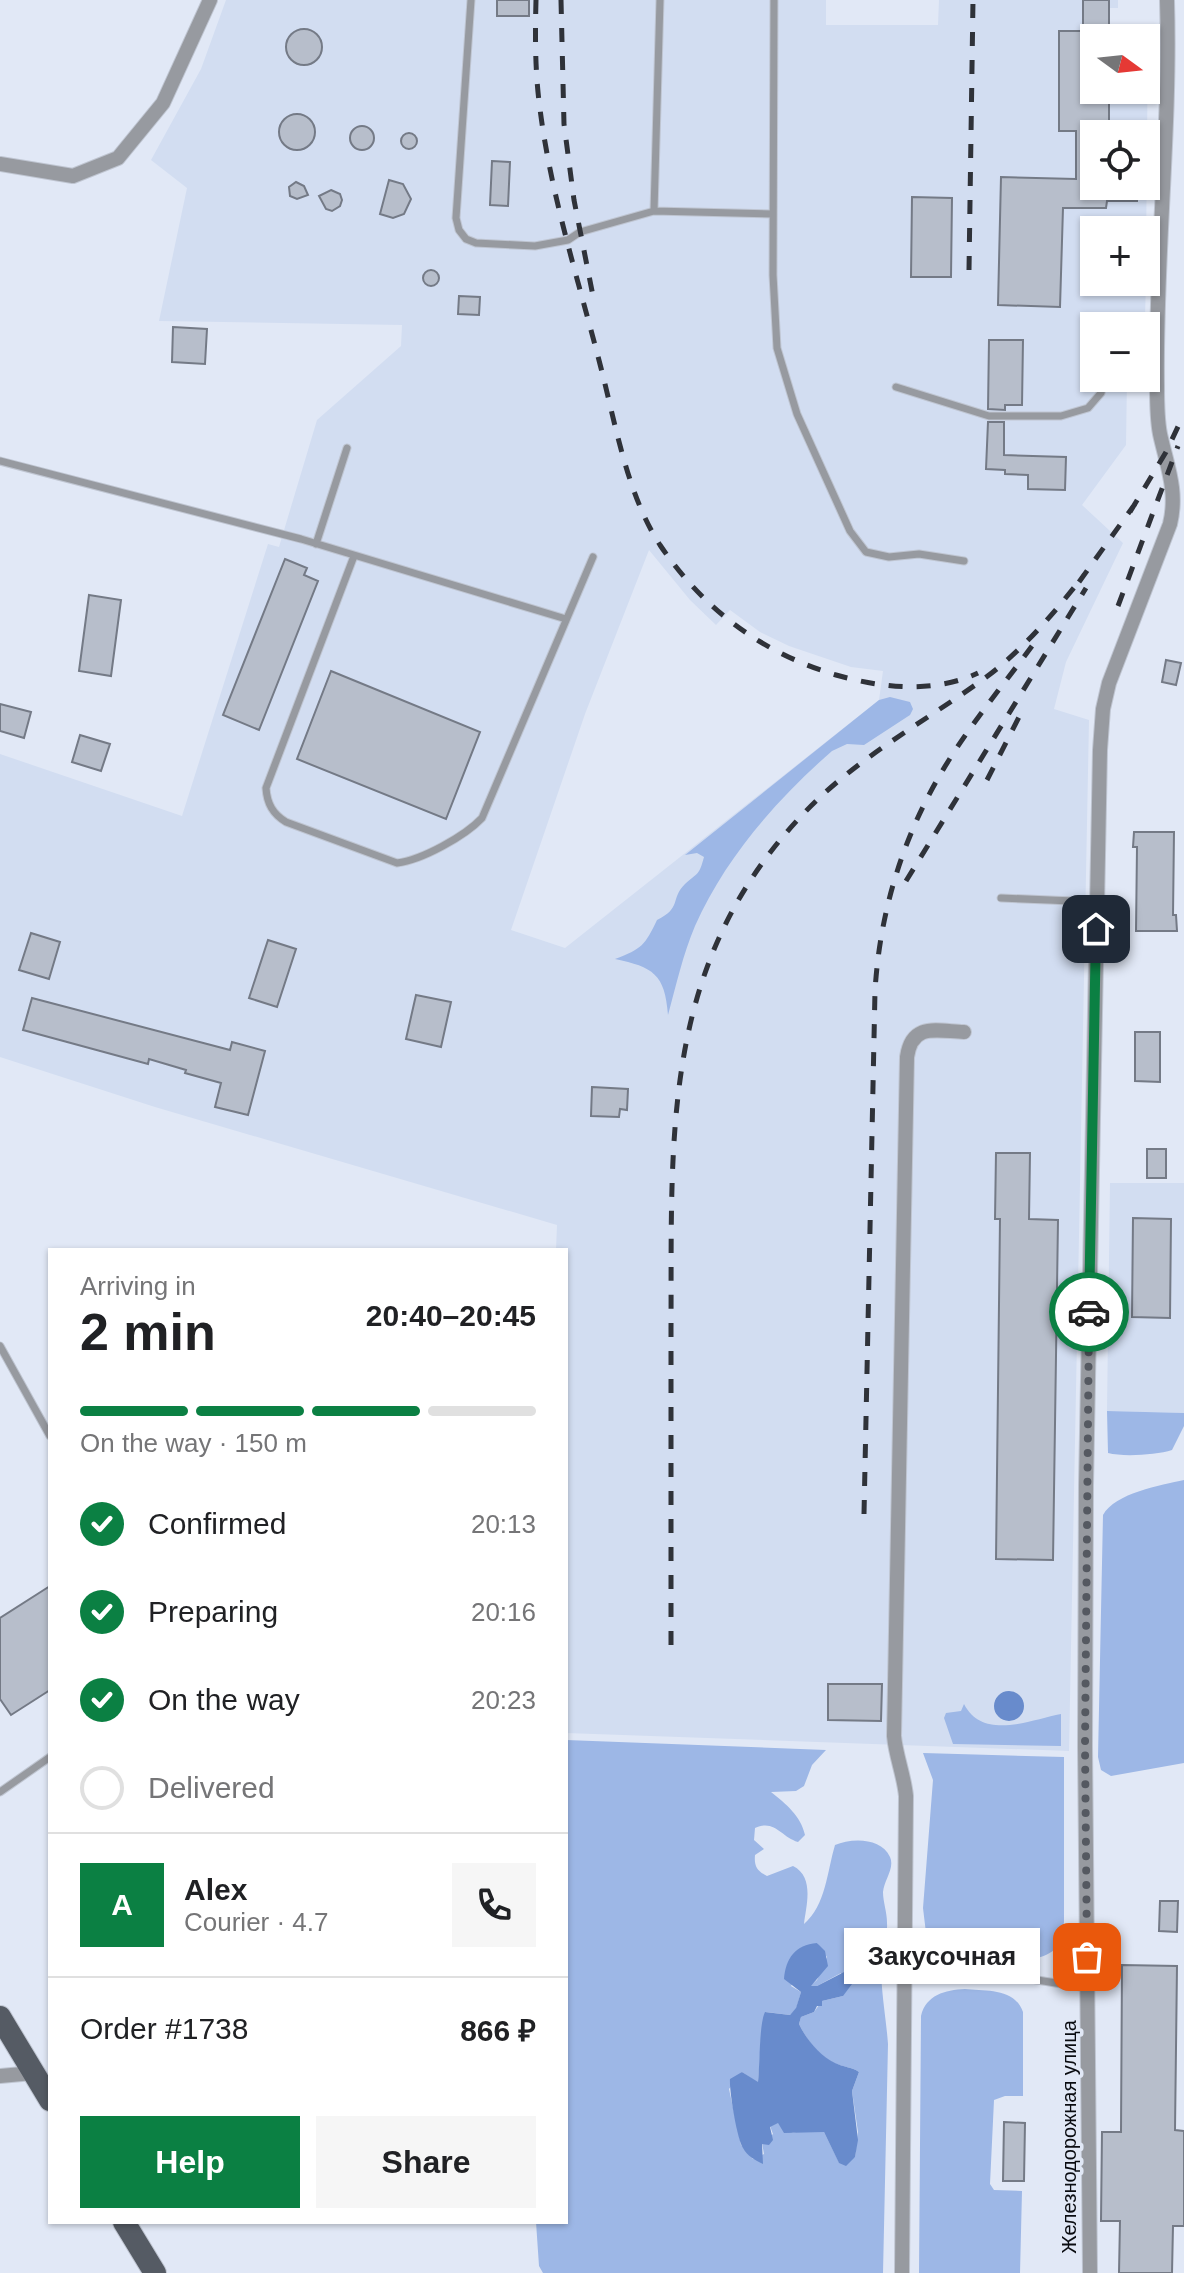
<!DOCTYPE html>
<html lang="en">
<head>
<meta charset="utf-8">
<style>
  :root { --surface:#fff; --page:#f6f6f6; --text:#202124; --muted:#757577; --line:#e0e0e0; --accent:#0b8043 }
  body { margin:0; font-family:Helvetica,sans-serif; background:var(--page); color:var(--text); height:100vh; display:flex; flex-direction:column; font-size:30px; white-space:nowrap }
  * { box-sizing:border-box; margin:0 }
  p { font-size:26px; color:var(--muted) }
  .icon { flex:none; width:44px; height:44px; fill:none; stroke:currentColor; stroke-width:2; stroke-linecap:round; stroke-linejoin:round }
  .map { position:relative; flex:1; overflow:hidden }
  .side { position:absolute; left:48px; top:1248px; width:520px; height:976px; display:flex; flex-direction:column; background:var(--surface); border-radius:0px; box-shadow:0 2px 6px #0004 }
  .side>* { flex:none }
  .needle { width:52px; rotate:105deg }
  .controls { position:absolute; left:1080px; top:24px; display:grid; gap:16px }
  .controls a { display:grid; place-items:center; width:80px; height:80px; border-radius:0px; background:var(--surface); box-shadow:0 2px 6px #0004; font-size:40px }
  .pin { position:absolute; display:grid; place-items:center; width:68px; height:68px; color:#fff; margin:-34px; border-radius:16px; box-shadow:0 4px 12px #0006 }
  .courier { position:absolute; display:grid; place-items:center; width:80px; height:80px; margin:-40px; border:6px solid #0b8043; border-radius:50%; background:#fff; color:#222; box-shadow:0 2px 10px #0007 }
  .bubble { position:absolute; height:56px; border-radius:0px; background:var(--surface); box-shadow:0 2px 6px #0004; font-size:26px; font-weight:800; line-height:56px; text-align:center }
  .overview em { font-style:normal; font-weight:800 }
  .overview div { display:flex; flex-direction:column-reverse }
  .overview { display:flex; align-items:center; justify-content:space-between; height:136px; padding:0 32px }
  h1 { font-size:52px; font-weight:800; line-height:60px }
  .bar { display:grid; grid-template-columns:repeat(4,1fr); gap:12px 8px; align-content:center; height:96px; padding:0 32px }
  .bar i { height:10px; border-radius:6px; background:var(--line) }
  .bar .selected { background:var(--accent) }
  .bar p { grid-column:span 4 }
  .line { display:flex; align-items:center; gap:20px; padding:0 32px; border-top:2px solid var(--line) }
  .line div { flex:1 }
  .round { display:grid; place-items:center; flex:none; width:84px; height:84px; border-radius:0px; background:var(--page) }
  ol { padding:0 32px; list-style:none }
  li { display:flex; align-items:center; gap:24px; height:88px }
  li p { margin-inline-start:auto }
  li .icon { padding:8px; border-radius:50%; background:var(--accent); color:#fff; stroke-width:4 }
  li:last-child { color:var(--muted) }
  li i { width:44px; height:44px; border:4px solid var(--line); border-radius:50% }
  .cta { display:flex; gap:16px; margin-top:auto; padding:16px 32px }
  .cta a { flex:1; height:92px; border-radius:0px; background:var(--accent); color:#fff; font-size:32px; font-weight:800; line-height:92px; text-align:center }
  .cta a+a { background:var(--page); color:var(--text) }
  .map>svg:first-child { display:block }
  .built { fill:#d2ddf1; fill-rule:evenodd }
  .green { fill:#9db7e6; fill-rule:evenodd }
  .water { fill:#688bcc }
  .building { fill:#b7becb; stroke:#747a86; stroke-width:2 }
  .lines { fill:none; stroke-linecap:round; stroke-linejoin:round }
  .lane-casing { stroke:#bfc5d1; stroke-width:9 }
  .street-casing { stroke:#bfc5d1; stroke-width:16 }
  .primary-casing { stroke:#bfc5d1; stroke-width:24 }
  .lane { stroke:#979aa0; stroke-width:7 }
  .street { stroke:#979aa0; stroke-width:14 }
  .primary { stroke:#555b64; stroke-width:22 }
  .rail { stroke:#2f3239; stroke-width:5; stroke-dasharray:14 14; stroke-linecap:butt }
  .done { stroke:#555961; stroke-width:8; stroke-dasharray:0 14.4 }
  .route { stroke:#0b8043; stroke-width:10 }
  .labels { text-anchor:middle; stroke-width:7; stroke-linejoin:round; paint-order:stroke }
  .street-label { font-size:20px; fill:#0a0c11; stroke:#e1e8f6 }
</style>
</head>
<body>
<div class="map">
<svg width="1184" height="2273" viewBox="0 0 1184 2273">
  <rect width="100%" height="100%" fill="#e1e8f6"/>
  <path class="built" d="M226,0H826V25H938L939,0H1118V8H1095V31H1148L1146,255V230H1094V282H1146L1145,317H1129V326H1094V378H1127L1126,445L1082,505L1123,543L1066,662L1054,709L1089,720L1069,1751L566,1733V1250H556L557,1225L155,1107L0,1057V754L182,816L268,544L279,547L317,420L401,346L402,325L159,321L187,188L151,160L201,69ZM1094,38H1146V90H1094ZM1094,134H1146V186H1094ZM649,550L690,600L716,625L730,610L760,632L789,646L851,667L883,671L879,700L565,948L511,930L585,714Z
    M1110,1183H1184V1413L1107,1411Z"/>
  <path class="green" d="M890,697L910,702L913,709L910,715L864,745L847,744L832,751C777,799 725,858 695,926C683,954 676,986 668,1015C665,974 653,967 615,959C642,949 645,945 657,920C682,908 670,899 685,884C698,872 699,876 704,857L697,853L685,855L879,700Z
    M1107,1411L1184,1413V1426L1172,1450C1156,1455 1123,1457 1108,1453Z
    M1184,1480V1763L1111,1776L1101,1770L1098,1757L1103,1515C1115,1493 1161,1485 1184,1480Z
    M964,1704C983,1741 1030,1720 1061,1714V1746L953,1744L944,1718L946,1713L961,1711Z
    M566,1740L826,1750L812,1765L804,1786L796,1791L771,1792C786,1804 801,1816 805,1835L798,1842C781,1837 775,1819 755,1828L754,1840L764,1849L755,1855C754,1866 757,1871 767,1876L793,1866C815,1877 806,1906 804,1924C826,1905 827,1872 835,1845C851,1838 881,1837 890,1857C895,1868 884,1880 883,1892C883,1902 887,1912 887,1923C888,1937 881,1950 881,1965C881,1992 886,2017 888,2044L883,2273H543L539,2266L536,2222H566ZM817,1943L827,1957L817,1980L810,1986H817L841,1973L843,1996L822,2001L814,2012L801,2017L799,2024C806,2039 819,2056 834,2063C843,2067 852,2067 859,2072L852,2091L858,2132L855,2157L839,2162L824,2132L800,2131L793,2133L781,2127L778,2122L770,2126L773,2134L762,2143L764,2154L753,2159L741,2145L729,2089L742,2072L758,2083C760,2066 760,2024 766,2012L790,2015L796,2009L801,1992L791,1986Z
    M923,1753L1064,1757V1922C1063,1928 1063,1936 1061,1941C1043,1978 949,1955 926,1933L923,1908L933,1780Z
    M965,1989C985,1991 1015,1988 1023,2012V2096H1005L994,2100L990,2184L994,2190L1022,2191L1020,2273H919L921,2016C926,1995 945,1990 965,1989Z"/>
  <path class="water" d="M994 1706a15 15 0 1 1 30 0a15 15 0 1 1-30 0Z
    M817,1943L825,1951L828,1966L811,1986H817L848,1970L855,1974V1980L843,1996L822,2001V2006H817L814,2012L801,2017L799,2024C806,2039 820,2056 835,2063C843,2067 852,2067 859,2072L852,2091L858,2140L855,2157L846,2166L839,2163L824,2132L784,2133L778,2123L770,2127L773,2140L769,2145L762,2144L763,2164C755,2160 747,2156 743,2148C737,2139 729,2090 730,2079L742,2072L758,2082C760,2065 759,2024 765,2012L790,2015L796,2008L801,1992L784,1979C786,1958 795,1945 817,1943Z"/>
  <path class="building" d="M497,0H529V16H497Z
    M1083,0H1109V38H1094V90H1109V134H1094V186H1137V201H1107L1106,208H1063L1060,307L998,305L1001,177L1076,179V131H1059V31H1083Z
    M286 47a18 18 0 1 1 36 0a18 18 0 1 1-36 0Z
    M279 132a18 18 0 1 1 36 0a18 18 0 1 1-36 0Z
    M350 138a12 12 0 1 1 24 0a12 12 0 1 1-24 0Z
    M401 141a8 8 0 1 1 16 0a8 8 0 1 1-16 0Z
    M492,161L510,162L508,206L490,205Z
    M389,180L403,184L411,199L404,214L393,218L380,214Z
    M296,182L304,186L308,195L297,199L290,196L289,187Z
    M331,190L340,194L342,200L340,206L332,211L326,209L319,196Z
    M912,197L952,198L951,277H911Z
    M423 278a8 8 0 1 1 16 0a8 8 0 1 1-16 0Z
    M459,296L480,297L479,315L458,314Z
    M173,327L207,329L205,364L172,362Z
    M989,340H1023L1022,405H1005V410L988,409Z
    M988,422H1004V455L1066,457L1065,490L1028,489V475L1005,474V470L986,469Z
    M285,559L307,568L304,575L318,581L259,730L223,715Z
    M89,595L121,600L111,676L79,671Z
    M1166,660L1181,663L1176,685L1162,682Z
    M331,671L480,732L446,819L297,759Z
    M0,704L31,712L24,738L0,731Z
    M80,735L110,744L101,771L72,762Z
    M1134,832H1174L1173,915H1176L1177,931H1136L1137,847H1133Z
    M31,933L60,942L49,979L19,970Z
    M268,940L296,949L277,1007L249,998Z
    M416,995L451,1002L441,1047L406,1039Z
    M32,998L230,1050L232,1042L265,1051L248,1115L215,1107L221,1083L185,1073L186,1070L149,1059L148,1064L23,1030Z
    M1135,1032H1160V1082L1135,1081Z
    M592,1087L628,1089L627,1110L620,1109L619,1117L591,1116Z
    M1147,1149H1166V1178H1147Z
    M996,1153H1030L1029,1219L1058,1220L1053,1560L996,1559L1000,1219H995Z
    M1133,1218L1171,1219L1170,1318L1132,1317Z
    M50,1586V1690L11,1715L0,1699V1618Z
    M828,1684H882L881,1721L828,1720Z
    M1160,1901H1178L1177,1932L1159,1931Z
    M1122,1965L1177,1966L1175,2130L1184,2131V2226H1173L1172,2273H1119L1120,2221H1101L1102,2132H1121Z
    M1004,2122L1025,2123L1024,2181H1003Z"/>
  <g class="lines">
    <defs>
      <path id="lane" d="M471,0L456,218L459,230L466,239L476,243L535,246L568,240L580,232L654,211
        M660,0L654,211L772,214
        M774,0L773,275L777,348L797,414L850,531L866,552L889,557L919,554L964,561
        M896,387L989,416H1061L1088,408L1101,393L1104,378
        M0,461L301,539L566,619
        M316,544L347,448
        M354,556L266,788C267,804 273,814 286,822L397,863C422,860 465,836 482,818L593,557
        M1001,898L1097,902
        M0,1346L50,1436
        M0,1792L50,1757
        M906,1959L1087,1988"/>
      <path id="street" d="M0,164L73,176L118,158L163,103L210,0
        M0,2076L33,2073
        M902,2273L906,1796C904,1775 896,1757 894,1736L907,1057C912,1022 937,1031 964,1032
        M1090,2273L1085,1746L1086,1485L1100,750L1103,709L1109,683L1170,524C1178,491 1167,466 1160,434C1157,419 1157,401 1157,386C1155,257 1171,129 1167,0"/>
      <path id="primary" d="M0,2017L50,2100
        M124,2222L155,2273"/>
    </defs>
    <use href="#lane" class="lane-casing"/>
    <use href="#street" class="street-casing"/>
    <use href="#primary" class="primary-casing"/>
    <use href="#lane" class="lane"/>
    <use href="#street" class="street"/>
    <use href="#primary" class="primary"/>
    <path class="rail" d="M536,0C535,36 535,73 540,109C551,196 579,282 601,368C616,426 627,494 660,545C703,609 762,653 836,675C882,688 933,694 978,673
      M561,0L564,124L574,200L593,296
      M969,270L973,0
      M1130,512L1166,452L1184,414
      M1079,582L1135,504
      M1118,606L1178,446
      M987,780L1020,715
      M906,881L1086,588
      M864,1514L875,991C880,908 905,830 949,760C974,720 1004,684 1032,646
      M671,1645C671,1540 671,1434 671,1329C672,1135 660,962 806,811C858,757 926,721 985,678C1023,650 1055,612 1084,575"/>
  </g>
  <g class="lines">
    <path class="done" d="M1087,1957L1085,1746L1089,1312"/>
    <path class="route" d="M1089,1312L1096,929"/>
  </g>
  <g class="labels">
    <g class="street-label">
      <text transform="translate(1069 2137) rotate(-90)" y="7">Железнодорожная улица</text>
    </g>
  </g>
</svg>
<div class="controls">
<a><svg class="needle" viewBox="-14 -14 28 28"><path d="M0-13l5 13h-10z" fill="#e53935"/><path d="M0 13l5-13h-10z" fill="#757577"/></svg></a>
<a><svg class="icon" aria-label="locate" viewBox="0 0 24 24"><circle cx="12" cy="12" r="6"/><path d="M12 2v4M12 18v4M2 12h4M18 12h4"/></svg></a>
<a>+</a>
<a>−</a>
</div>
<div class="pin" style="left:1087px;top:1957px;background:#ea580c"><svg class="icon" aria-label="bag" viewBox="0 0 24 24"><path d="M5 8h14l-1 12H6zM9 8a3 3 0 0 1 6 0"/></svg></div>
<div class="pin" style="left:1096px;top:929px;background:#1f2937"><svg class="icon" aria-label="home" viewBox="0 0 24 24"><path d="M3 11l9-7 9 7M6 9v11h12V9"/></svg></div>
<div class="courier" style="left:1089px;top:1312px"><svg class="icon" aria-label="car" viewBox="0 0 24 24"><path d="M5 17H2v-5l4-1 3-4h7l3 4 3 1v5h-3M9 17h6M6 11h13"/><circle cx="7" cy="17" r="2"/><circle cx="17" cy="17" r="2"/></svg></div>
<div class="bubble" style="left:844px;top:1928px;width:196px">Закусoчная</div>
<section class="side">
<div class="overview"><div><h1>2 min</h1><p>Arriving in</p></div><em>20:40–20:45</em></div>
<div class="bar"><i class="selected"></i><i class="selected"></i><i class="selected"></i><i></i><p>On the way · 150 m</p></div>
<ol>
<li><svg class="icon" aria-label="check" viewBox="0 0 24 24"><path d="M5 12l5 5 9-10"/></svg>Confirmed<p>20:13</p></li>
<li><svg class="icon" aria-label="check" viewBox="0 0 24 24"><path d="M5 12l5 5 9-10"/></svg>Preparing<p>20:16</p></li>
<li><svg class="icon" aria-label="check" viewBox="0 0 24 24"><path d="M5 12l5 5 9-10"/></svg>On the way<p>20:23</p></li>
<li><i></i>Delivered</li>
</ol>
<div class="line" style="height:144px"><b class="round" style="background:var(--accent);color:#fff">A</b><div><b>Alex</b><p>Courier · 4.7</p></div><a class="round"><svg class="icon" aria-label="phone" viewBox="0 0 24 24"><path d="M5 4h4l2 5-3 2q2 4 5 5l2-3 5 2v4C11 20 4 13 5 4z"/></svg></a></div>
<div class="line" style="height:104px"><div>Order #1738</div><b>866 ₽</b></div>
<div class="cta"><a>Help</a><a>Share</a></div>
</section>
</div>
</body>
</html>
